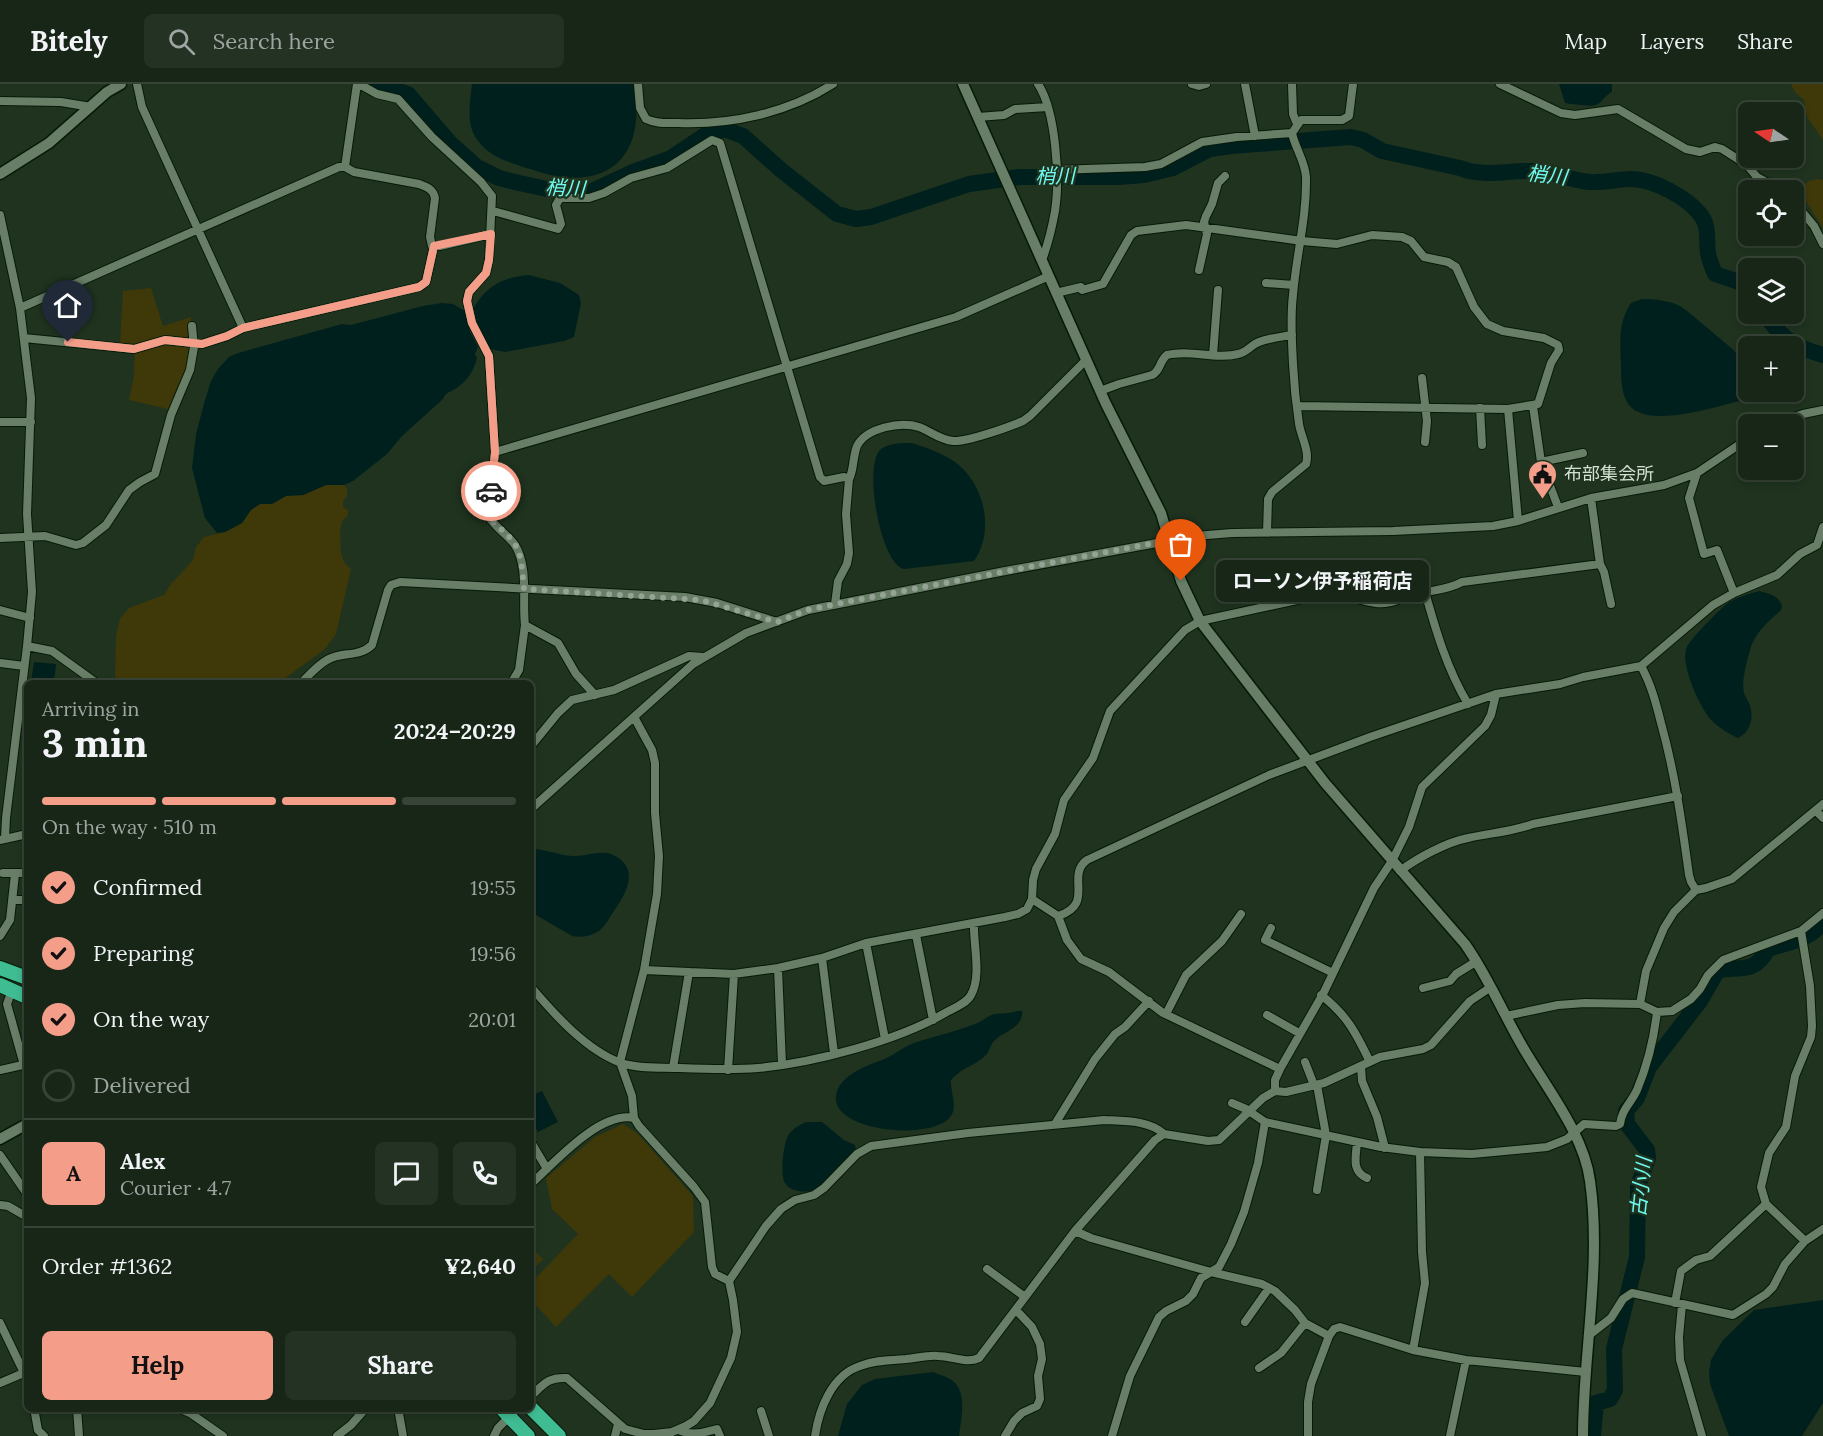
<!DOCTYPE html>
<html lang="en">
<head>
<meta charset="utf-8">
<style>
  :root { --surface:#172617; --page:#243224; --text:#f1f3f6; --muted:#9ea5a1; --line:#364336; --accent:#f49e89 }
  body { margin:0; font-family:Lora,"Noto Sans JP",serif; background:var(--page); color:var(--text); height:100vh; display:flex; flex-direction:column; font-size:22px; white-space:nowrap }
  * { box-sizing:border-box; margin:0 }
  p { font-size:20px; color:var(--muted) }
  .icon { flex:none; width:33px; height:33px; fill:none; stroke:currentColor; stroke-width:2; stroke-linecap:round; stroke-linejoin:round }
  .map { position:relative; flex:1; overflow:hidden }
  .panel { position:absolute; left:24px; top:596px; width:510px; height:732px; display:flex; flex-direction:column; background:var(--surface); border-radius:9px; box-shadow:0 3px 9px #0003,0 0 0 2px var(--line) }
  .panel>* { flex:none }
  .needle { width:39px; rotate:283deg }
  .controls { position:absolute; left:1738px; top:18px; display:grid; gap:12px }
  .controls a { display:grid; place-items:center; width:66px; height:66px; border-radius:9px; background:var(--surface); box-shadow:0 3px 9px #0003,0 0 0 2px var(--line); font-size:30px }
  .pin { position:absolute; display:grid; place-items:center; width:51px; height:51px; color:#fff; margin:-62px -26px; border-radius:50% 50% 50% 0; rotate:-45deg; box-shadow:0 0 6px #0007 }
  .pin .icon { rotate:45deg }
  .courier { position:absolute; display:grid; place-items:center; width:60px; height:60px; margin:-30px; border:4px solid #f49e89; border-radius:50%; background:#fff; color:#222; box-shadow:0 2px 8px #0007 }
  .bubble { position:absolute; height:42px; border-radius:9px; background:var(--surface); box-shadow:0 3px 9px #0003,0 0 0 2px var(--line); font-size:20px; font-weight:700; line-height:42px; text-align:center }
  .overview em { font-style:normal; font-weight:700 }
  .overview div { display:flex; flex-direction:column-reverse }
  .overview { display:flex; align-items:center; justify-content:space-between; height:102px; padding:0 18px }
  h1 { font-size:39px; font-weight:700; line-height:45px }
  .bar { display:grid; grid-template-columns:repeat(4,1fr); gap:9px 6px; align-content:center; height:72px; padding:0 18px }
  .bar i { height:8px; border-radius:4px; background:var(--line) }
  .bar .on { background:var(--accent) }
  .bar p { grid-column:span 4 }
  .line { display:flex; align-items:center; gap:15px; padding:0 18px; border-top:2px solid var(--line) }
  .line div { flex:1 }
  .round { display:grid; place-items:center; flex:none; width:63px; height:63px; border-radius:9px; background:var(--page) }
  ol { padding:0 18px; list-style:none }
  li { display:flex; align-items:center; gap:18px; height:66px }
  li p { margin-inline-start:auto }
  li .icon { padding:6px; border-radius:50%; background:var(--accent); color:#111; stroke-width:4 }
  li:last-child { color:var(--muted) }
  li i { width:33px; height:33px; border:3px solid var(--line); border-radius:50% }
  .primary-button { display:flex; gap:12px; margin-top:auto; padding:12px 18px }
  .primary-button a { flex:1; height:69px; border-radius:9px; background:var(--accent); color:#111; font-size:24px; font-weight:700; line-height:69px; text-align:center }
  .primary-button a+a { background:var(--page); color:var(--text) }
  header { display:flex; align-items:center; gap:36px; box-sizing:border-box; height:84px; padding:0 30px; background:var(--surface); border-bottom:2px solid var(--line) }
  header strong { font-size:28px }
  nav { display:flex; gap:33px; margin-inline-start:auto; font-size:21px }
  .search { width:420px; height:54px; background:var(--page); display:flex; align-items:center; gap:15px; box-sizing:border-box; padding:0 21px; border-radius:9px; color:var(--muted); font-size:22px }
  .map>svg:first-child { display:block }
  .green { fill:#3f3808 }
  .water { fill:#00201e }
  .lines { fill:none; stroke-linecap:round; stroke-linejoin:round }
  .river { stroke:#00201e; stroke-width:16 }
  .street-casing { stroke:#071a08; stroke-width:10 }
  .secondary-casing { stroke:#071a08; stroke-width:13 }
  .highway-casing { stroke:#071a08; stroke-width:16 }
  .street { stroke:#687e67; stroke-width:8 }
  .secondary { stroke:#687e67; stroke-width:10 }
  .highway { stroke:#3fbc92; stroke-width:14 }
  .done { stroke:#94a394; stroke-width:6; stroke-dasharray:0 10.8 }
  .route { stroke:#f49e89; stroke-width:8 }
  .labels { text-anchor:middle; stroke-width:4.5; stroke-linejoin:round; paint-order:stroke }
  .poi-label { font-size:18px; fill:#d3e0d3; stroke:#1f331f; text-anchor:start }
  .water-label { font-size:20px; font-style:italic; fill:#6efcf2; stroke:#1f331f }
</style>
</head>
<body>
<header>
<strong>Bitely</strong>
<div class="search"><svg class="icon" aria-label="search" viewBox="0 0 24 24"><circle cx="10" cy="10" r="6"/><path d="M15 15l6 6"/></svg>Search here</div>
<nav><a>Map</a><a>Layers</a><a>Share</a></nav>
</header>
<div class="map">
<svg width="1823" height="1352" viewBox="0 0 1823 1352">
  <rect width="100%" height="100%" fill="#1f331f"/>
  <path class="green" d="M1791,0H1823V56L1807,33L1804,16L1795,8Z
    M1817,95L1823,96V144L1800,108C1802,99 1808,97 1817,95Z
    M151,204L163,242L191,233L192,264L188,286L172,326L129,316L134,291L135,260L120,259L123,207Z
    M326,401H344L347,405V412L343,417V423L348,426V431L342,437L340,447L341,469L344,478L351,485L336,550L325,565L280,598H115L116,552L120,535L129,524L164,511L171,500L193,476L196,463L204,453L225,448L242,439L251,425L260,420H272L286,412L303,411Z
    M623,1040L637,1049L693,1112L694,1148L632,1213L609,1190L556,1243L531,1216V1199L578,1150L552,1125L546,1094L595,1053Z
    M531,1163L543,1175L531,1187Z"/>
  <path class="water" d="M472,0H633C644,48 629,95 571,94C556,94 541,88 526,84C508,78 487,72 476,54C466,39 470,17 472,0Z
    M1559,0H1612V8C1605,11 1603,18 1596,21C1592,23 1570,20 1565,19Z
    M529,191L560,199L579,211L581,219L574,253L564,257L505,268L490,265L479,245L473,225C486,202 503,193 529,191Z
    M1642,215C1654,215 1666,216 1678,221C1690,228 1700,238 1711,247C1732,265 1767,288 1740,317C1714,323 1648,345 1629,321C1621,311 1621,293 1621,281C1620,259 1618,238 1631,219Z
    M442,219L453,220L465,227L470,248L478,263L475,270L477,274C474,286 468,296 458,303C452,308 446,307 443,315L402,352L387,370L353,397L344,401H326L303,411L286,412L272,420H260L251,426L242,439L225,448L217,449L205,434L192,384L196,350L205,316L211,297L218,285L229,273L238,269L342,240L351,241L423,222Z
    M912,359C927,364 942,369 955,378C985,400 995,447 974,477L904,485C881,481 862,381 881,365C889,359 902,359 912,359Z
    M1759,507C1770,510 1778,511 1782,522L1781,526C1768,538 1755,548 1750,566C1747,578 1741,597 1744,609C1745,613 1749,617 1750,622C1754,634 1750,649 1738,654C1729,650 1718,643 1711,636C1700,623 1679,579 1687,563C1691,554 1720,525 1728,519C1737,513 1749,510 1759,507Z
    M34,578L56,580L54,598H31Z
    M531,765C546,765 558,771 572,772C590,773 605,762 621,776C640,792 620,818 610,833C607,838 603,844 599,847C591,852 581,854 572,852L531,828Z
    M1017,927H1022C1024,943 1005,947 995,956C990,960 990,968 985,972C975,982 962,983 951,996C950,1007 958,1022 951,1032C931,1060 812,1046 840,1001C849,988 868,981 882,976C893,972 903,963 914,959C934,952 955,948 975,940C982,938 988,931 995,930C1003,929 1008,930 1017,927Z
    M542,1007L558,1038L538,1048L531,1035V1012Z
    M806,1038H822L844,1056L855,1061L856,1066C844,1078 833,1093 819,1103C810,1110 791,1109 785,1099C780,1092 783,1060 788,1052C792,1045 799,1041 806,1038Z
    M1823,1216V1319L1802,1352H1729L1710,1300L1709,1288L1711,1276L1723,1256L1754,1226Z
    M933,1288C940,1291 950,1293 955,1299C967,1311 961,1337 959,1352H838L847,1320L862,1301L875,1295Z"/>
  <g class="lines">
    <path class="river" d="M377,0L408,10L450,59L477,83L499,94L519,99L561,108L575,110L590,108L633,88L671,74L707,50L724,45L743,52L781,86L837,130L856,135L871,133L969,100L1019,93H1119L1144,91L1173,84L1210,65L1231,62L1351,53L1363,56L1382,67L1460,84C1482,93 1505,87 1528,87C1550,86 1569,96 1590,98C1604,99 1618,95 1631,95C1653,95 1686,113 1699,129C1710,141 1706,154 1708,169C1709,176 1712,183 1715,190L1739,198L1749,197
      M1765,230C1781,254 1794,263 1823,271
      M1593,1352L1596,1319L1610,1315L1615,1306L1614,1265L1637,1173L1638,1102L1648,1074L1647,1066L1627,1040L1626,1027L1637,1014L1649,983L1700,917L1718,886C1741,882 1754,891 1768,865C1786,859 1813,855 1823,837"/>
    <defs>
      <path id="street" d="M137,0L142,23L243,244
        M359,0L377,10L398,15L432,53L481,98L492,112L489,176L486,189L469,208L467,217L472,239L489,272L495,368L489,433C496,444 508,451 515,461C529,484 522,516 525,541L558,559L576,590L595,611
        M638,0L640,24L646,35C656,40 668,39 678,39C731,41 788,29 833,0
        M1038,0C1056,27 1060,95 1055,127C1052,144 1048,160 1042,176
        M1192,0L1199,2L1206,0
        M1245,0L1255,52
        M1292,0L1293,30L1297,40
        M1500,0L1561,29L1575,31L1618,25L1686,65L1700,68L1715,63L1722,65L1747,81L1757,93L1781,106
        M0,17L61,18L91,23
        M978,33L1004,31L1015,25L1048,23
        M345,83L354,88L419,100C427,103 433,105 435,114L430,153L432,162H440L491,150
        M1055,86L1145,83L1161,80L1202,58L1237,53L1292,49
        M1794,118L1814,142L1823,160
        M493,127L558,145L561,140L556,121L560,114H589L604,109L631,94L667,84L712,56L720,59L820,393L824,397L844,393L849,395L850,393C854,383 853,372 857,362C866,344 900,337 919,343C930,347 940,356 953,357C967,358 1009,343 1023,337L1030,332L1086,276
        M0,131L20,224L31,314L27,430L32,508L27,562L6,734L5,754
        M1199,186L1207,150L1204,138L1206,132L1212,120L1218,99L1225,92
        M1266,199L1294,201
        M1056,209L1081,203L1082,206L1103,200L1131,151L1137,147L1186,141L1302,157L1337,160L1372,151L1402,153L1411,157L1424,173L1448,178L1456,183L1474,223L1487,240L1503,247L1544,254L1558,261L1559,266L1551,279L1538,320L1508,325
        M20,224L339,83H345L357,0
        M24,254L134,265L165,256L202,260L227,252L243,244L419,203L426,198L434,162
        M1213,271L1218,206
        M1422,294L1427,337L1425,358
        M1100,307L1119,300L1152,291C1161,287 1159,277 1167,271C1191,265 1214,276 1238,270C1246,269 1251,261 1259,258C1269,254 1281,253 1292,251
        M1297,322L1508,325L1518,437
        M1533,322L1541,378L1558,423
        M1480,324L1482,361
        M0,338H31
        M1773,340L1803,330L1823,326
        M495,368L956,233L1049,192
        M1541,378L1583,369
        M1591,414L1600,480L1604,488L1611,520
        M1267,449L1268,415L1272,408L1306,380C1310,367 1301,353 1299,340C1296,320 1294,300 1293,280C1292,257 1290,235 1293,211C1296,172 1307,133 1306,93C1305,77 1295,64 1292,49L1301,36H1342L1349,32L1353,0
        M0,454L45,452L76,461L83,459L106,441L129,406L140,398L155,390L171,331L190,286L194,263L192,242
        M1425,508C1436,547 1447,585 1468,620
        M1734,509L1777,491L1800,470L1817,461L1823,443
        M835,520L838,497L847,480L849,469L846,430L849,395
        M0,526L30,534
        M27,562L52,567L95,598
        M0,579L24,582
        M1641,582C1651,600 1656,619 1661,639C1675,689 1682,740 1689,791L1691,798L1696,806
        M302,598C309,591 318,581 327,576C342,567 358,574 372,561L388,506L391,501L400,498L685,513L717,519L777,538
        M512,598L519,586L525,541
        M531,662L558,629L572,616L614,606L689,572L703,573
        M531,725L693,580L746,549L808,526L1000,488L1195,452L1232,449L1393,447L1493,442L1518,437L1591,414L1664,401L1697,389L1749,354
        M1816,727L1823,734
        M0,756L27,750
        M1400,787C1417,774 1447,758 1468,754C1490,749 1511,748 1533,740L1678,712
        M3,789H27
        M1032,815L1058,832L1067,856L1081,875L1109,888L1163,929L1280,985
        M13,816H27
        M1058,832C1096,820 1065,792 1087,776L1269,691L1370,653L1496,610L1560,600L1583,593L1641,582L1713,521L1734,509L1717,466L1704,470L1689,414L1697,389
        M1271,844L1265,856L1333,889
        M1801,847L1810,902L1812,942L1811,953L1795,992L1786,1043L1769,1069L1761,1103L1766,1120L1805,1157
        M916,851L933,936
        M0,852L10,836L15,790
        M866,859L885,955
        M822,874L834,969
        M778,884L782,980
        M644,886L734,890L778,884L822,874L866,859L1005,833L1018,830L1027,825L1032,815L1033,796L1036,785L1055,750L1064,716L1093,674L1110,627L1185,546L1200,537L1320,511C1341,509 1356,516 1376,519C1391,521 1402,513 1417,510C1432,506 1448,506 1462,498L1600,480
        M531,903C555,931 586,966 621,979C639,985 661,983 680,984C706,985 732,986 758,984C813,979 897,957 945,929C954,924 966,920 971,911C982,892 973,860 974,839
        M1423,904L1450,897L1456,890L1477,877
        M12,906L7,920L24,981
        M1321,911C1347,931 1356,949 1370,978
        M1640,920L1646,887L1664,844L1674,828L1696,806L1706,804L1732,795L1823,720
        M1166,930L1186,891L1222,857L1241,830
        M1267,931L1299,949
        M1506,932L1558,921L1585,919L1640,920L1657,928L1672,927L1691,915L1700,905L1708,891L1723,876L1801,847L1823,829
        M1305,978L1314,1001
        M1361,982L1362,997L1377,1033L1385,1064
        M673,984L689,888
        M0,986L27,980
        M728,986L734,890
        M1317,1001L1326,1051L1317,1106
        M1275,1007V996L1280,985L1324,908L1374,804L1392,777L1409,743L1422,703L1485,642L1491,631L1496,610
        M1232,1019L1246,1025L1265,1038L1381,1063L1420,1068L1422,1168L1425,1199L1413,1266
        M1055,1040L1095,975L1115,950L1125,943L1149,917
        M531,1058L547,1085
        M1357,1058C1356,1073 1351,1087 1367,1094
        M1420,1068L1472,1070L1547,1063L1567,1055L1584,1040L1616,1042L1620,1040C1622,1025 1631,1019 1637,1006C1647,982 1654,954 1657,928
        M0,1071L27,1110
        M531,1100C555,1078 600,1027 634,1034
        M0,1121L8,1122L27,1133
        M1075,1147L1091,1154L1211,1188L1262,1200L1275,1207L1295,1226L1305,1239L1329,1252
        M987,1185L1025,1213
        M729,1197L766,1142L781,1125L795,1116L814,1111L824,1104L857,1070L871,1062L968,1049L1104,1036C1124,1037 1149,1036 1164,1050
        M1675,1219L1681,1187L1696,1176L1710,1172L1766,1120
        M1682,1221L1679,1253L1680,1276L1702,1352
        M1245,1238L1269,1204
        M0,1239L27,1295
        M1588,1252L1611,1234L1623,1215L1632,1209L1733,1231L1766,1210L1773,1203L1785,1180L1805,1157L1823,1145
        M1259,1284L1281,1269L1305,1239
        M0,1299L26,1288
        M531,1312C544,1300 548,1293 567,1294L625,1345L644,1350H654L672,1348L686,1342L694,1337L710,1319L731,1274L737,1248L733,1216L729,1197L715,1190L712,1183L705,1118L694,1103L639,1042L634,1034L632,1012L620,978L644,886L657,810L659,772L655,729V679L652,666L634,633
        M34,1324L38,1346L44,1352
        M77,1324L79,1352
        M178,1324L190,1329L223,1352
        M398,1324L403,1352
        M761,1327L769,1352
        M679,1346C692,1352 703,1349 717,1345L720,1352
        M337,1352L351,1341L366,1324
        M494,1352L498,1344L518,1324
        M615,1352L618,1340
        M815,1352C819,1325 832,1291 860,1282C875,1276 891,1276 906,1275C917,1274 928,1271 938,1272C952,1272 966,1280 979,1274L1075,1147L1155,1056L1164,1050L1208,1057L1219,1056L1263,1014L1275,1007L1286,1008L1324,999L1380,973L1423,965L1431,961L1470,917L1491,903
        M1005,1352L1014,1337L1022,1329L1037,1322L1040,1315L1038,1292L1042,1275L1040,1260L1032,1243L1016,1226
        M1112,1352L1130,1292L1159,1233L1166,1227L1186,1217L1193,1210L1201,1194L1219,1183L1231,1160L1244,1128L1258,1079L1265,1038
        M1308,1352V1318L1311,1300L1329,1252L1334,1245L1340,1243L1413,1266L1466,1276L1586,1288
        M1450,1352L1466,1276"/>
      <path id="secondary" d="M963,0L1106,320L1161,429L1181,497L1200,537L1325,699L1465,860C1487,891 1502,927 1521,960C1544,1001 1584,1049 1590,1097C1602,1181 1583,1268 1583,1352
        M0,90L49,59L107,8L121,0
        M0,1055L27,1040"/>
      <path id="highway" d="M0,884L27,894
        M0,901L27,913
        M501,1324L528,1352
        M531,1324L559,1352"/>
    </defs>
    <use href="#street" class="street-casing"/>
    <use href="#secondary" class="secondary-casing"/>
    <use href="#highway" class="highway-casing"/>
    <use href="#street" class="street"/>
    <use href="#secondary" class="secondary"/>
    <use href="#highway" class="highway"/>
  </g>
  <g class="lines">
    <path class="done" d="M491,407C486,448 495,433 514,459C523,472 522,490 524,505L701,516L777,538L808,526L846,518L1170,456L1181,497"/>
    <path class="route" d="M68,258L134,265L165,256L202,260L227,252L243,244L419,203L426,198L434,162L491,150L489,176L486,189L469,208L467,217L472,239L489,272L495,368L491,407"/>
  </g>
  <defs>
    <symbol id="civic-pin" viewBox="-11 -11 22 30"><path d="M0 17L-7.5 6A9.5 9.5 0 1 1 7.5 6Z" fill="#f49e89" stroke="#1f331f"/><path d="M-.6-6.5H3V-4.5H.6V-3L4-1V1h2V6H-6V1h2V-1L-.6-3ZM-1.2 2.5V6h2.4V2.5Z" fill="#111"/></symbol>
  </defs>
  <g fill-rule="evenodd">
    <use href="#civic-pin" x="1526" y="374" width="33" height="45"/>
  </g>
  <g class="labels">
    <g class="poi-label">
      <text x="1564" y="396">布部集会所</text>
    </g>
    <g class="water-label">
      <text transform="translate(1547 91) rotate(7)" y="7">梢川</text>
      <text transform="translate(1055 92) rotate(-1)" y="7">梢川</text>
      <text transform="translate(565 104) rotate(3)" y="7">梢川</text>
      <text transform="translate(1641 1103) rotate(-84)" y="7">古小川</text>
    </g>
  </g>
</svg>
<div class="controls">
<a><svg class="needle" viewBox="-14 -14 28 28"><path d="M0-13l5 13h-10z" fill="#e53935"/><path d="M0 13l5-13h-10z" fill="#9ea5a1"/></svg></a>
<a><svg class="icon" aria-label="locate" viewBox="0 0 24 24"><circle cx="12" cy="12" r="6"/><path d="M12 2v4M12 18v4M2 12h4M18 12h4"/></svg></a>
<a><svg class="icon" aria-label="layers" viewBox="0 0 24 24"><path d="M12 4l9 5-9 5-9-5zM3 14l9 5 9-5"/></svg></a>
<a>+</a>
<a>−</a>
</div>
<div class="pin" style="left:1181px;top:497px;background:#ea580c"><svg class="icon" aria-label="bag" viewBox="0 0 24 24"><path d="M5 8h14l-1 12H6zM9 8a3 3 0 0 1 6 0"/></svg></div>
<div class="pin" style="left:68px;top:258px;background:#1f2937"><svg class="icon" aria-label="home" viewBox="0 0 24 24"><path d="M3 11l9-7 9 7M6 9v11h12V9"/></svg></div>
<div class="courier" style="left:491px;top:407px"><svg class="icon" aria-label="car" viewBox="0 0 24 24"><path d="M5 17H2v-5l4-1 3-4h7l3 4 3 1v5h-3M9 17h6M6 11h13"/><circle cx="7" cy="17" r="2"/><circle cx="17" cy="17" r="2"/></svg></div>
<div class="bubble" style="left:1216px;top:476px;width:213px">ローソン伊予稲荷店</div>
<section class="panel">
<div class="overview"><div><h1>3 min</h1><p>Arriving in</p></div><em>20:24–20:29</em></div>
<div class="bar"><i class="on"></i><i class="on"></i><i class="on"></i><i></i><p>On the way · 510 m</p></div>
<ol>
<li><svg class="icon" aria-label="check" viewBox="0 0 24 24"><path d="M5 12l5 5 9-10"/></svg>Confirmed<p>19:55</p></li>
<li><svg class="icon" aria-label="check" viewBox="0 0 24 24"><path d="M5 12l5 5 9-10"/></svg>Preparing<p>19:56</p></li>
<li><svg class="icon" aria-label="check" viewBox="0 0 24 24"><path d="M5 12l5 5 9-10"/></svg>On the way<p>20:01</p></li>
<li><i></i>Delivered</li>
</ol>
<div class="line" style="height:108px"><b class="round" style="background:var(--accent);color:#111">A</b><div><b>Alex</b><p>Courier · 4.7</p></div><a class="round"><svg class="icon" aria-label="chat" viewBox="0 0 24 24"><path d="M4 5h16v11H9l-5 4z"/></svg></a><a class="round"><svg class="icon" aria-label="phone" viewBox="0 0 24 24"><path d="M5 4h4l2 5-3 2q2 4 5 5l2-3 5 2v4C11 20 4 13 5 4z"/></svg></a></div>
<div class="line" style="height:78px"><div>Order #1362</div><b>¥2,640</b></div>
<div class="primary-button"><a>Help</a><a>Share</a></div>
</section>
</div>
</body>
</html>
